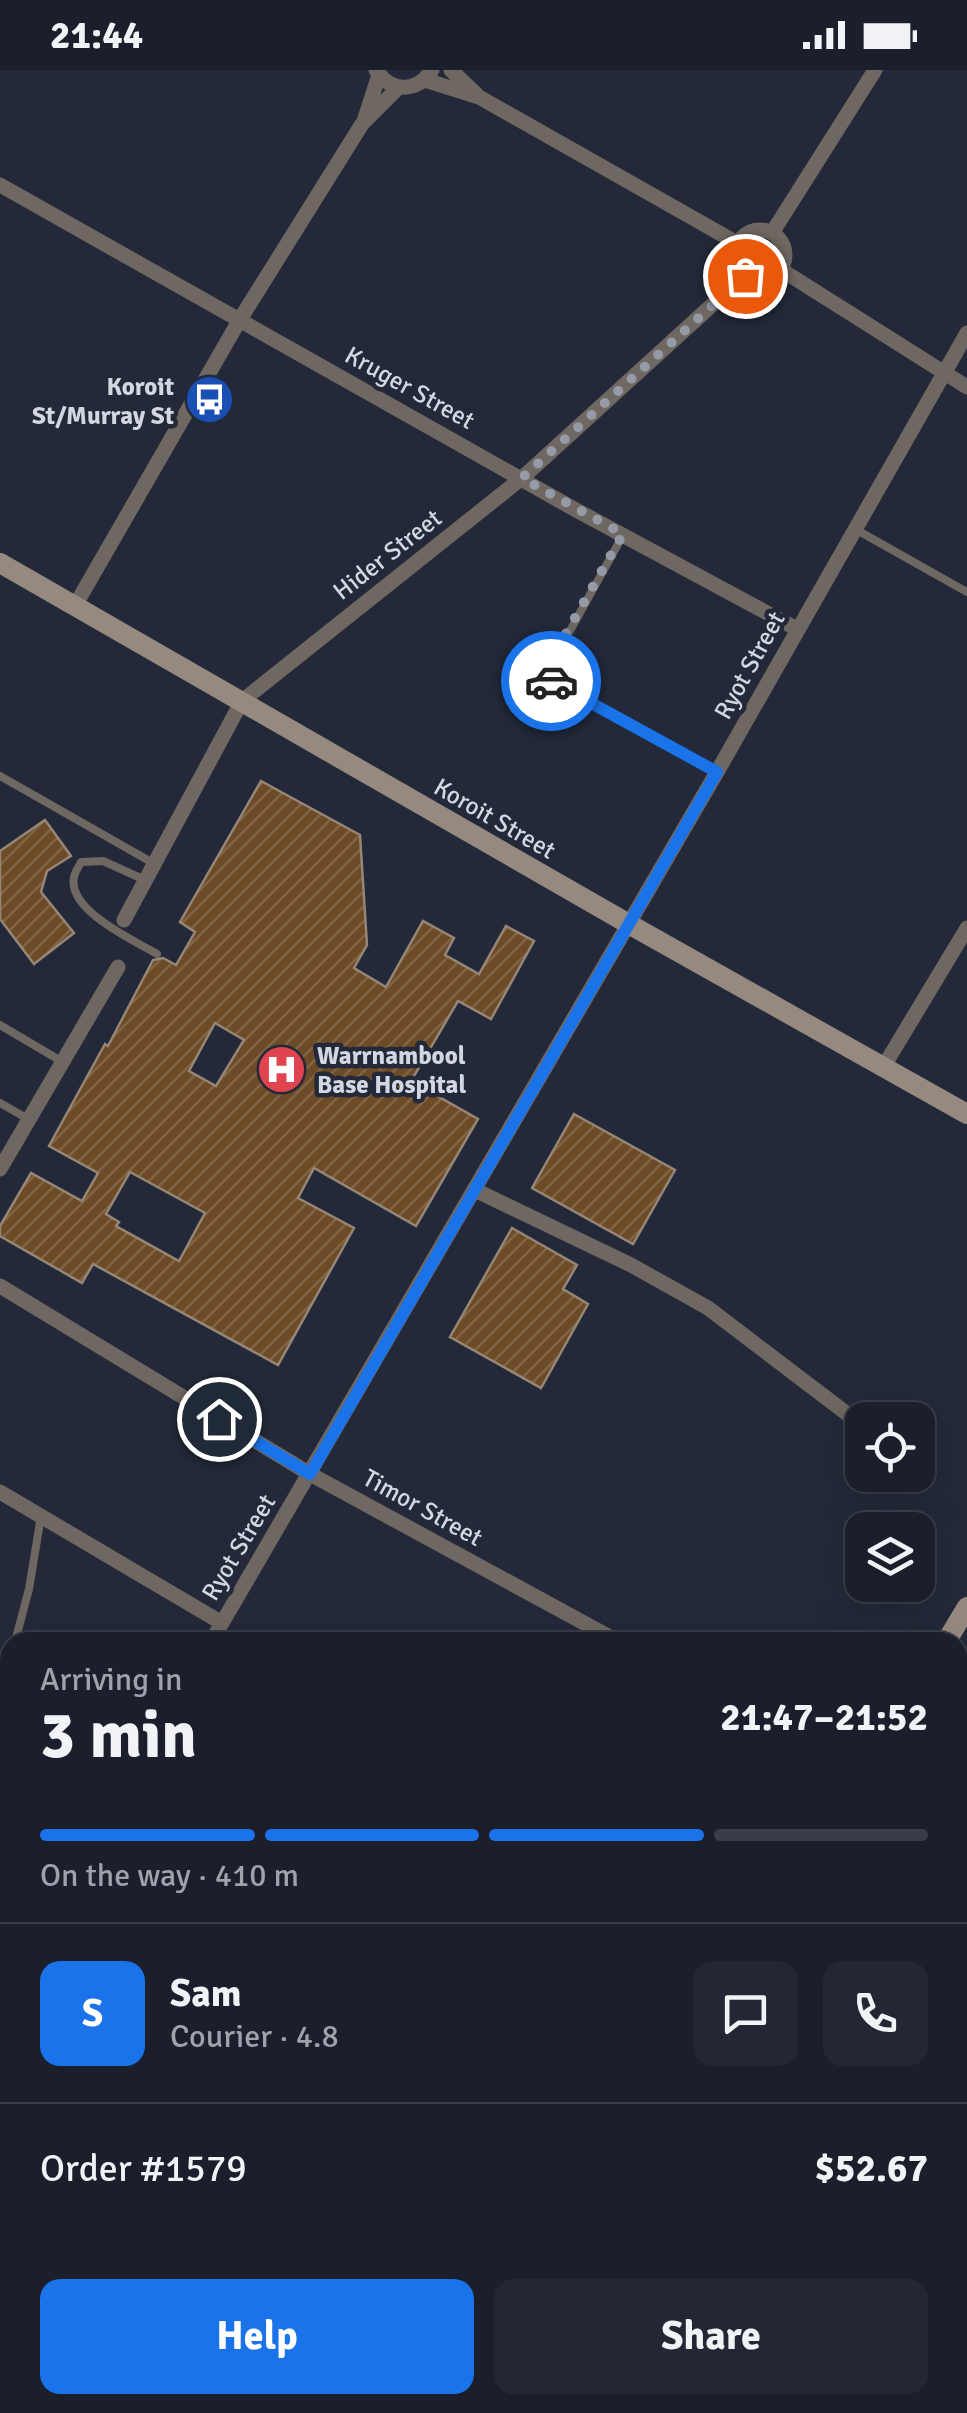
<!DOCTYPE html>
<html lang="en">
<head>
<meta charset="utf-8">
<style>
  :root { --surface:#1a1f2b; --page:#232733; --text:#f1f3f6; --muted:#9fa2a9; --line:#383d47; --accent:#1a73e8 }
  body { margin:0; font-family:Signika,sans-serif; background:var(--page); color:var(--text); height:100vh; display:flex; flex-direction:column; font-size:38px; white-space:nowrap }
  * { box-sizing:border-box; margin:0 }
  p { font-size:32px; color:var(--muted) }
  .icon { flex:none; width:55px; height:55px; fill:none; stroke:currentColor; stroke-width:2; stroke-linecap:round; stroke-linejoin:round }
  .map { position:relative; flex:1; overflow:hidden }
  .drawer { position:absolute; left:0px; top:1562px; width:968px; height:782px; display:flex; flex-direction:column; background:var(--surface); border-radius:30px 30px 0 0; box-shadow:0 10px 40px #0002,0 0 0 2px var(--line) }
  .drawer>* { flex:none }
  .tools { position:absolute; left:845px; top:1332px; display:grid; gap:20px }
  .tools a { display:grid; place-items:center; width:90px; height:90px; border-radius:20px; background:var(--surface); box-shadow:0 10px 40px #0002,0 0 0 2px var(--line); font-size:50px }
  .pin { position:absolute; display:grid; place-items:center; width:85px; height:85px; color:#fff; margin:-42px; border:5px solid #fff; border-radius:50%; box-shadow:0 2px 10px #0007 }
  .courier { position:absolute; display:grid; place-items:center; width:100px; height:100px; margin:-50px; border:8px solid #1a73e8; border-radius:50%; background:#fff; color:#222; box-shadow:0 2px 12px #0007 }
  .head em { font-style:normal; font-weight:700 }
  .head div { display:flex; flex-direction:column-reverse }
  .head { display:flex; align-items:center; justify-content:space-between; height:170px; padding:0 40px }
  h1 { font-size:65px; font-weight:700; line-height:75px }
  .bar { display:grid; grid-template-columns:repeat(4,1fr); gap:15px 10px; align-content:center; height:120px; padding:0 40px }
  .bar i { height:12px; border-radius:8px; background:var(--line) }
  .bar .active { background:var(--accent) }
  .bar p { grid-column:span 4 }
  .line { display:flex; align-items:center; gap:25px; padding:0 40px; border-top:2px solid var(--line) }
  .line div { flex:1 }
  .round { display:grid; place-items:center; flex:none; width:105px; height:105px; border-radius:20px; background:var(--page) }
  .cta { display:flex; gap:20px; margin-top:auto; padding:20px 40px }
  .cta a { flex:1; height:115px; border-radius:20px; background:var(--accent); color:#fff; font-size:40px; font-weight:700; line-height:115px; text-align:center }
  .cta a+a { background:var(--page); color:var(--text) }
  .status { display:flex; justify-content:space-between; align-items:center; height:70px; padding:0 50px; background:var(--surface); direction:ltr }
  .status svg { height:28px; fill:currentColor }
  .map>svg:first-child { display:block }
  .green { fill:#2d5b42 }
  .building { fill:url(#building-hatch); stroke:#968676; stroke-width:2.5; fill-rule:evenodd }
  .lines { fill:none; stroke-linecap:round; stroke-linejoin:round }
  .lane { stroke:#6f6761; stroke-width:8 }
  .street { stroke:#6f6761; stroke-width:15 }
  .secondary { stroke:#968a80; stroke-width:20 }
  .rail { stroke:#9da2ae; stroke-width:5; stroke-dasharray:18 18; stroke-linecap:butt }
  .done { stroke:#959aa7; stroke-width:10; stroke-dasharray:0 18 }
  .route { stroke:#1a73e8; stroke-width:12 }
  .labels { text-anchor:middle; stroke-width:9; stroke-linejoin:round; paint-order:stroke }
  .poi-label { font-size:25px; font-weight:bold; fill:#d3d7e2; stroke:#232939; text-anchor:end }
  .street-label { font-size:25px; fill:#d3d7e2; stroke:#232939 }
</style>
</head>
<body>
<div class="status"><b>21:44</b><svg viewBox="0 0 49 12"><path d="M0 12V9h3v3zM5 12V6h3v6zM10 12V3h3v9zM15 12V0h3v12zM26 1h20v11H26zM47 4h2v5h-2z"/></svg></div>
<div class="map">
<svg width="967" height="2343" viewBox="0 0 967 2343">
  <defs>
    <pattern id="building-hatch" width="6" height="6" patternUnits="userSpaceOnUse" patternTransform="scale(2.5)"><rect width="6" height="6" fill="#6d4b26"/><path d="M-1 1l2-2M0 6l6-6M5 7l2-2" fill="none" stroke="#816445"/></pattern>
  </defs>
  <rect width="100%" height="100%" fill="#232939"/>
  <path class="green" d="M10,2273V2335H268L266,2343H0V2274Z"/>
  <path class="building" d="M261,711L360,765L367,875L354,898L386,917L423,851L454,868L445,885L479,904L506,856L534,871L491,949L458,931L411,1011L478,1049L416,1156L314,1098L298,1128L354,1158L278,1295L93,1194L82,1213L0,1166V1156L31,1103L82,1131L98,1103L49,1076L105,974L108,976L153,890L163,888L176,895L195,862L180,852ZM215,953L244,970L216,1016L189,1001ZM130,1102L205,1143L179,1191L116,1156L119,1152L106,1144Z
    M45,750L71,786L47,801L41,822L74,863L34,894L0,849V781Z
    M574,1044L675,1100L633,1174L532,1118Z
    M512,1158L577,1195L563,1219L588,1234L541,1318L450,1267Z"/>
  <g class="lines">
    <path class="lane" d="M855,459L967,522
      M622,467L546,604L561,618L717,702
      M0,706L153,793
      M145,810L103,791L81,792C79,797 75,801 74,807C67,840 133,870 157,884
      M0,955L61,991
      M0,1033L28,1049
      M15,1572L29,1519L41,1446
      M0,1632L10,1593
      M0,1717L10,1723
      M375,2343L378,2335"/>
    <path class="street" d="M376,0C391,23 417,23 432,0
      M451,0L476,24
      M425,10L479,27L737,173
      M364,51L379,5
      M0,115L576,440L797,559
      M735 185a25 25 0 1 1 50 0a25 25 0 1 1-50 0Z
      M772,163L875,0
      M780,199L967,317
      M76,534L239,251L362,54L398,18
      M124,850L242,631L522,408L745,205
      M884,996L967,858
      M0,1099L118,897
      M475,1120L631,1195L708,1238L854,1349
      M0,1216L310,1404L619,1572
      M0,1422L222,1553
      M211,1572L717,702L967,263
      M958,1755L967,1761
      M0,1929L10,1935
      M958,2035H967
      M0,2194L10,2196"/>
    <path class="secondary" d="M0,493L627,853L967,1044
      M946,1572L967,1537
      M0,2250H10
      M693,2335L706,2343"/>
    <path class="rail" d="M0,2217L10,2219
      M385,2335L403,2343"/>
  </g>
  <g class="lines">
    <path class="done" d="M551,611L546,604L548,595L623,464L522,408L745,206"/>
    <path class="route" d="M219,1349L310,1404L717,702L551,611"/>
  </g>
  <defs>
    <symbol id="bus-disc" viewBox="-11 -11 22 22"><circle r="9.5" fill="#1a4fb4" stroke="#232939"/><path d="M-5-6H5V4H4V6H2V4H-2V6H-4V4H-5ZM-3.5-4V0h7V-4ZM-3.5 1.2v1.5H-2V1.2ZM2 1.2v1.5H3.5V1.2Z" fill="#fff"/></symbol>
    <symbol id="hospital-disc" viewBox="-11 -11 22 22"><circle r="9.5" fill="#e0444e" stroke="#232939"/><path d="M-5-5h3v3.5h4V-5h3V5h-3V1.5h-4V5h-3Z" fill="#fff"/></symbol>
  </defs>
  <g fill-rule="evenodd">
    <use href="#bus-disc" x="182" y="302" width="55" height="55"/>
    <use href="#hospital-disc" x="254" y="972" width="55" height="55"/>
  </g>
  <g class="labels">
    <g class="poi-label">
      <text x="174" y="325">Koroit<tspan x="174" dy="29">St/Murray St</tspan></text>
      <text x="317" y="994" text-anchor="start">Warrnambool<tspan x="317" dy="29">Base Hospital</tspan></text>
    </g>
    <g class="street-label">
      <text transform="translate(410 317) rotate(29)" y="9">Kruger Street</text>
      <text transform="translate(387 484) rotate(-38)" y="9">Hider Street</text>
      <text transform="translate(749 595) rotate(-61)" y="9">Ryot Street</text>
      <text transform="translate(495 748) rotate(30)" y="9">Koroit Street</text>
      <text transform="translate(423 1437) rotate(29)" y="9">Timor Street</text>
      <text transform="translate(238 1477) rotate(-59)" y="9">Ryot Street</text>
    </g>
  </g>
</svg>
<div class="tools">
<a><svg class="icon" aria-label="locate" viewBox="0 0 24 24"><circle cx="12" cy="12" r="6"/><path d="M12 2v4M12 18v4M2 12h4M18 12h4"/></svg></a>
<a><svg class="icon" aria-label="layers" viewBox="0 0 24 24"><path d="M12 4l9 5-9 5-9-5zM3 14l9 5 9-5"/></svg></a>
</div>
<div class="pin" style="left:745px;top:206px;background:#ea580c"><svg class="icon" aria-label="bag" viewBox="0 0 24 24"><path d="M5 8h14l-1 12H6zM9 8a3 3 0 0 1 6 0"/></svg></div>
<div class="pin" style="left:219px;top:1349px;background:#1f2937"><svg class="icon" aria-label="home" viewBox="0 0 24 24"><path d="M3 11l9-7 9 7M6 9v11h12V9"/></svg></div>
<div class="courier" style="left:551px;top:611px"><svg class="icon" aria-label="car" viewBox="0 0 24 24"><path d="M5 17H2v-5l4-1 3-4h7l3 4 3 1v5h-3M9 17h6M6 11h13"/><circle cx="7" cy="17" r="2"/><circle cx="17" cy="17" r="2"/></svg></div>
<section class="drawer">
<div class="head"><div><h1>3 min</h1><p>Arriving in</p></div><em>21:47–21:52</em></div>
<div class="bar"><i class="active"></i><i class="active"></i><i class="active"></i><i></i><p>On the way · 410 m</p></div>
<div class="line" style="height:180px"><b class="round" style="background:var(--accent);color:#fff">S</b><div><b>Sam</b><p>Courier · 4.8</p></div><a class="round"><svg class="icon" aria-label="chat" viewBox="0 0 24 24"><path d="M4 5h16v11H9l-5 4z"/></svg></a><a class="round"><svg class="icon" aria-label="phone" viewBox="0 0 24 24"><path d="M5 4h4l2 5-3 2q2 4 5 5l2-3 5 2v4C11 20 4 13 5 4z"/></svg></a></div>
<div class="line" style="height:130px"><div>Order #1579</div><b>$52.67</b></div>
<div class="cta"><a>Help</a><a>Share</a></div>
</section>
</div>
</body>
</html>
